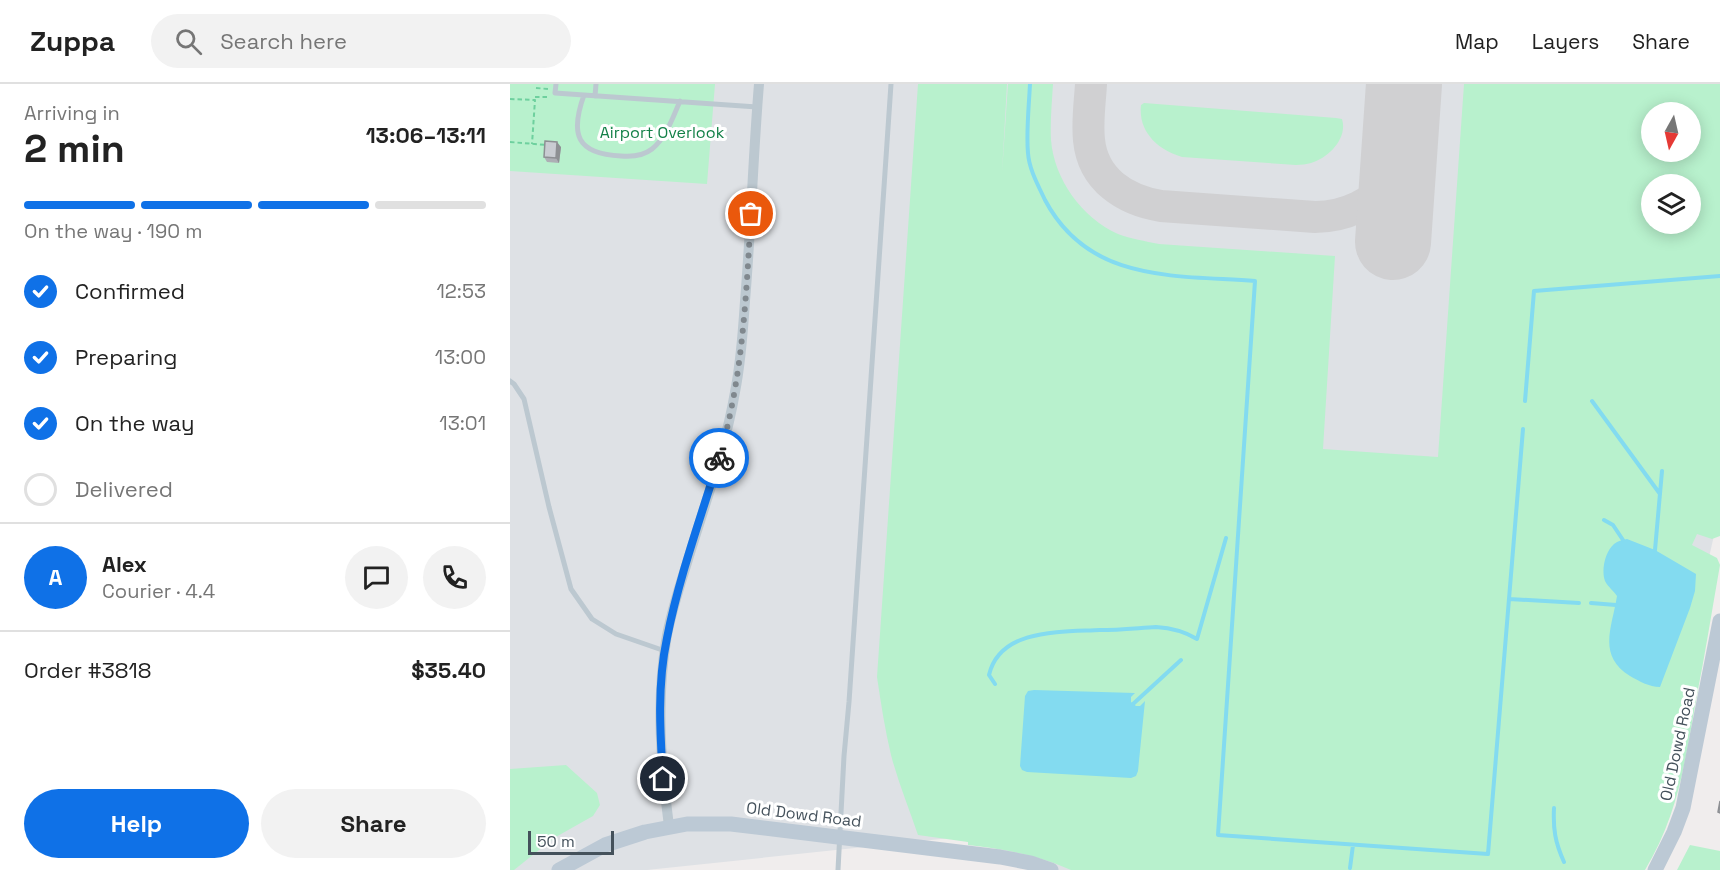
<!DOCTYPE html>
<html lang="en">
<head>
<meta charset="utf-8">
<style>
  :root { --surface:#fff; --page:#f2f2f2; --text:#222; --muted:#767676; --line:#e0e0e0; --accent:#0f71e7 }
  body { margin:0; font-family:"Space Grotesk",sans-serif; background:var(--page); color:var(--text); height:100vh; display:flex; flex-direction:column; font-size:22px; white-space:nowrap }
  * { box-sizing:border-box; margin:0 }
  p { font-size:20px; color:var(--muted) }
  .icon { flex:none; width:33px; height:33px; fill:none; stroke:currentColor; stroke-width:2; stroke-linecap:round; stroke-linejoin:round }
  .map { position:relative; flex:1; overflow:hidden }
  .panel { display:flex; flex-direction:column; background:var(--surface); width:510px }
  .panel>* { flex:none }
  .needle { width:39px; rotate:188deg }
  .buttons { position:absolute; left:1131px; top:18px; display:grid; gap:12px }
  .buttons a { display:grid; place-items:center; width:60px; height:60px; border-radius:50%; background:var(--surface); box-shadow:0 3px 15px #0003; font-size:30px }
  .scale { position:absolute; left:18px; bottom:15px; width:86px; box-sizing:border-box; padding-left:6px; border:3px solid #44515b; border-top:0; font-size:16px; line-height:21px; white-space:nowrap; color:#44515b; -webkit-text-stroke:4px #fff; paint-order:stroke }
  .pin { position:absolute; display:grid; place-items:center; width:51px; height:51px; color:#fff; margin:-26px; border:3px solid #fff; border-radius:50%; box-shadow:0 2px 6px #0007 }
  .courier { position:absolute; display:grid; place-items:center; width:60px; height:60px; margin:-30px; border:4px solid #0f71e7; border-radius:50%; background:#fff; color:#222; box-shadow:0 2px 8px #0007 }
  .headline em { font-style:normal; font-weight:800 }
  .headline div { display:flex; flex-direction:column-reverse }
  .headline { display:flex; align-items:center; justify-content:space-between; height:102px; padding:0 24px }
  h1 { font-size:39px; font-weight:800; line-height:45px }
  .bar { display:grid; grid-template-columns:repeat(4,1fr); gap:9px 6px; align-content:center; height:72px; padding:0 24px }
  .bar i { height:8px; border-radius:4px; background:var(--line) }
  .bar .active { background:var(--accent) }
  .bar p { grid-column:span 4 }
  .line { display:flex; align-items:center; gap:15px; padding:0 24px; border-top:2px solid var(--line) }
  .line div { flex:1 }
  .round { display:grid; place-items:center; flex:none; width:63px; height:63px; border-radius:32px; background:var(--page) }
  ol { padding:0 24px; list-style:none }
  li { display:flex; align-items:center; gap:18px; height:66px }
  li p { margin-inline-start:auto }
  li .icon { padding:6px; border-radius:50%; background:var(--accent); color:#fff; stroke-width:4 }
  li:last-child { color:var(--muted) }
  li i { width:33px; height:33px; border:3px solid var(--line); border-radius:50% }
  .button { display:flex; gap:12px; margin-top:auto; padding:12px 24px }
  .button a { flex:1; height:69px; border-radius:36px; background:var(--accent); color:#fff; font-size:24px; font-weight:800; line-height:69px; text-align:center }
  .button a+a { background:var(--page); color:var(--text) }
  header { display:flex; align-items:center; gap:36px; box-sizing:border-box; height:84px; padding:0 30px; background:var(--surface); border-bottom:2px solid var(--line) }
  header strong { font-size:28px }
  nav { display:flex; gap:33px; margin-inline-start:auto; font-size:21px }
  .search { width:420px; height:54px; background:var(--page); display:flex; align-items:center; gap:15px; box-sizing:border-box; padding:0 21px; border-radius:33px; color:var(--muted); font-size:22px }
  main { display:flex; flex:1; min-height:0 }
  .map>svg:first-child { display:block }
  .airport { fill:#dee1e5; fill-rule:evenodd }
  .green { fill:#b8f1cd; fill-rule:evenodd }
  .water { fill:#83dbf0 }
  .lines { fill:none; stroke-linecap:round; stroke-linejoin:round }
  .stream { stroke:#83dbf0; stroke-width:4 }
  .taxiway { stroke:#d0d0d2; stroke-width:32 }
  .runway { stroke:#d0d0d2; stroke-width:76 }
  .path { stroke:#6ed09e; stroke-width:2; stroke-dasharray:4.5 3; stroke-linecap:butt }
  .lane { stroke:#bcc8d0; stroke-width:5 }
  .street { stroke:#bcc8d0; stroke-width:10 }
  .secondary { stroke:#bcc9d5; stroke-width:15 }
  .wall { fill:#adafb5 }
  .shaded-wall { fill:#8d8f93 }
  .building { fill:#c9ccd2; stroke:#8d8f93; stroke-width:1.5 }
  .done { stroke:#80888e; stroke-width:6; stroke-dasharray:0 10.8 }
  .route { stroke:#0f71e7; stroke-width:8 }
  .labels { text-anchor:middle; stroke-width:6; stroke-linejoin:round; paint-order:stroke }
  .park-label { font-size:16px; fill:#128047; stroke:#fff }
  .street-label { font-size:16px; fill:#44515b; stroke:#fff }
</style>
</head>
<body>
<header>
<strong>Zuppa</strong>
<div class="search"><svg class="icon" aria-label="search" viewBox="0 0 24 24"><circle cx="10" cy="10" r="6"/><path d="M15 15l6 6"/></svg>Search here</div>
<nav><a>Map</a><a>Layers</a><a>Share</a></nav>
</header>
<main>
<section class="panel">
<div class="headline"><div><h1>2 min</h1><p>Arriving in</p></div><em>13:06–13:11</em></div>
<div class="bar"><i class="active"></i><i class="active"></i><i class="active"></i><i></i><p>On the way · 190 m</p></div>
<ol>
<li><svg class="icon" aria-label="check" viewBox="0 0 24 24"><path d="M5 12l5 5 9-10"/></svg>Confirmed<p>12:53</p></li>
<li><svg class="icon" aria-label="check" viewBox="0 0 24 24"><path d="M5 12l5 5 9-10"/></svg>Preparing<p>13:00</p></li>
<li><svg class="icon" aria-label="check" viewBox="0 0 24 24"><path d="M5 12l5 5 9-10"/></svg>On the way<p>13:01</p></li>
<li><i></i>Delivered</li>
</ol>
<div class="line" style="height:108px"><b class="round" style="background:var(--accent);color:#fff">A</b><div><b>Alex</b><p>Courier · 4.4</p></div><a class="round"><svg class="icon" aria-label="chat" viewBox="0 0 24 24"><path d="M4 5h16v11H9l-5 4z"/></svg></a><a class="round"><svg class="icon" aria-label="phone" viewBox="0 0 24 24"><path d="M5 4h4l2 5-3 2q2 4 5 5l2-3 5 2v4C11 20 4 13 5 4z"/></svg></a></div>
<div class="line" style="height:78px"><div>Order #3818</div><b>$35.40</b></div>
<div class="button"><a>Help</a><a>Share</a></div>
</section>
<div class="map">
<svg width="1210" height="786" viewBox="0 0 1210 786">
  <rect width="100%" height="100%" fill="#f0eded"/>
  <path class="airport" d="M0,0H1210V425L1152,680L1122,786H533L459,752L137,786H0ZM1142,28H1180V68H1142ZM1142,100H1180V140H1142Z"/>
  <path class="green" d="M0,0H205L197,100L0,87Z
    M408,0H497L492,89L498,0H543C542,18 540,37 541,56C544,95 572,134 608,150C621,155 635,157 649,160L825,172L813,365L928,373L954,0H1210V452L1202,455L1187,450L1182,461L1207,474L1210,481C1202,526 1195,571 1186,616C1175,679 1168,731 1135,786H561C529,771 493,765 458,761V758L408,751C399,724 388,698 381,671C375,646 371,620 367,593ZM1142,28H1180V68H1142ZM1142,100H1180V140H1142Z
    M634,19L826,34L832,35C838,54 819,74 801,79C797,80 791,81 786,81L672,73C648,66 628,48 631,21Z
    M56,681L87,709L90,721L83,732L44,754L4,786H0V685Z
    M1180,761L1210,767V786H1167Z"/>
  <path class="water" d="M1117,455L1145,466L1186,490L1185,507L1180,524L1150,603C1139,603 1129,597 1120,592C1087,571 1102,544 1107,512C1104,507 1098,503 1095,497C1091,486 1095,468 1104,460C1108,457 1112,456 1117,455Z
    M524,606L625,609L621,613V618L626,622H630L635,617L628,687L626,692L621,694L517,688L512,686L510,682L515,612L518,607Z"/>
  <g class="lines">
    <path class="stream" d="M520,0C519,21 516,49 518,69C519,85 528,101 535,116C579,199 664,191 745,197L708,751L978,770L1013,345
      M1015,317L1024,207L1210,192
      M1082,317L1150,410
      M1094,436L1103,441L1113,456
      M1145,466L1152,387
      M999,515L1069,519
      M1081,519L1106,521
      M485,600L479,591C490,544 552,548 590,546C609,546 628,544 646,543C662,544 674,547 687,555L716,454
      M623,620L671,576
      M1044,724C1043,745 1045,758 1054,778
      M840,784L843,761"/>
    <path class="taxiway" d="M581,0C580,18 577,37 579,56C583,96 615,116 651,122L805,133C833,133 867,120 881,93C885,85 887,75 889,66"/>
    <path class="runway" d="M883,158L894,0"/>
    <path class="path" d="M26,4L38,5
      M25,13H37
      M0,15L25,16L22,60
      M0,58L36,61"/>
    <path class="lane" d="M46,0L45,9L247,23
      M74,11C60,50 66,70 111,72C122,73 133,72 142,65C156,54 163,33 170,17
      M85,12L86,0
      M0,297L4,300L14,315L39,423L61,505L82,535L106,550L155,567
      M328,786L334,672L339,618L381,0"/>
    <path class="street" d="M159,742C151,680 146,619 156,557C160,532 168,507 176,482C193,425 215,367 225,308C231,278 233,248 235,217C241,145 243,72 249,0"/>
    <path class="secondary" d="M49,786L95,761L135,748L177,740H221L490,773L521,779L541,786
      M1145,786L1164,748L1173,724L1210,537"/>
  </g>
  <path class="wall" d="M51,63L49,79L37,78L34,73Z"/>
  <path class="shaded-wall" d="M47,58L51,63L49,79L46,74Z"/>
  <path class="building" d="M35,57L47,58L46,74L34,73Z
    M1210,717V729L1208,728Z"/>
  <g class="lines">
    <path class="done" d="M209,374C233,294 236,212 241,130"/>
    <path class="route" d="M153,695C150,648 147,601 157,554C169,493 191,433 209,374"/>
  </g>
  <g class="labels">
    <g class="park-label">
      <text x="152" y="54">Airport Overlook</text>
    </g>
    <g class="street-label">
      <text transform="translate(1167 660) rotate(-78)" y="6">Old Dowd Road</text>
      <text transform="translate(294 730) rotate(7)" y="6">Old Dowd Road</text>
    </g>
  </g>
</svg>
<div class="buttons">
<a><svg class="needle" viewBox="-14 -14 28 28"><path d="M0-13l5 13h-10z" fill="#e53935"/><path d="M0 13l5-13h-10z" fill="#767676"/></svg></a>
<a><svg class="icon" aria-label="layers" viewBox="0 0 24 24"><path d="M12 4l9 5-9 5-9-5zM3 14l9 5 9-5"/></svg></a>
</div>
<div class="scale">50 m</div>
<div class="pin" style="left:241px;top:130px;background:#ea580c"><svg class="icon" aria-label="bag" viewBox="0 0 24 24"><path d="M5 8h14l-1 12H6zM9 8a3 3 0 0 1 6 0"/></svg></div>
<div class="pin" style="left:153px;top:695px;background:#1f2937"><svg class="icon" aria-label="home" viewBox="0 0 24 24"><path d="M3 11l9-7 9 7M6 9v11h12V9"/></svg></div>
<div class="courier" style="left:209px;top:374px"><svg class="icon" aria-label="bike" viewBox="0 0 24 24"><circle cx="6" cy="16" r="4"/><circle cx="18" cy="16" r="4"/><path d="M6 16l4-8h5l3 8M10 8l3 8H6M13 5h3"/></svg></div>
</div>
</main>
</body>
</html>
